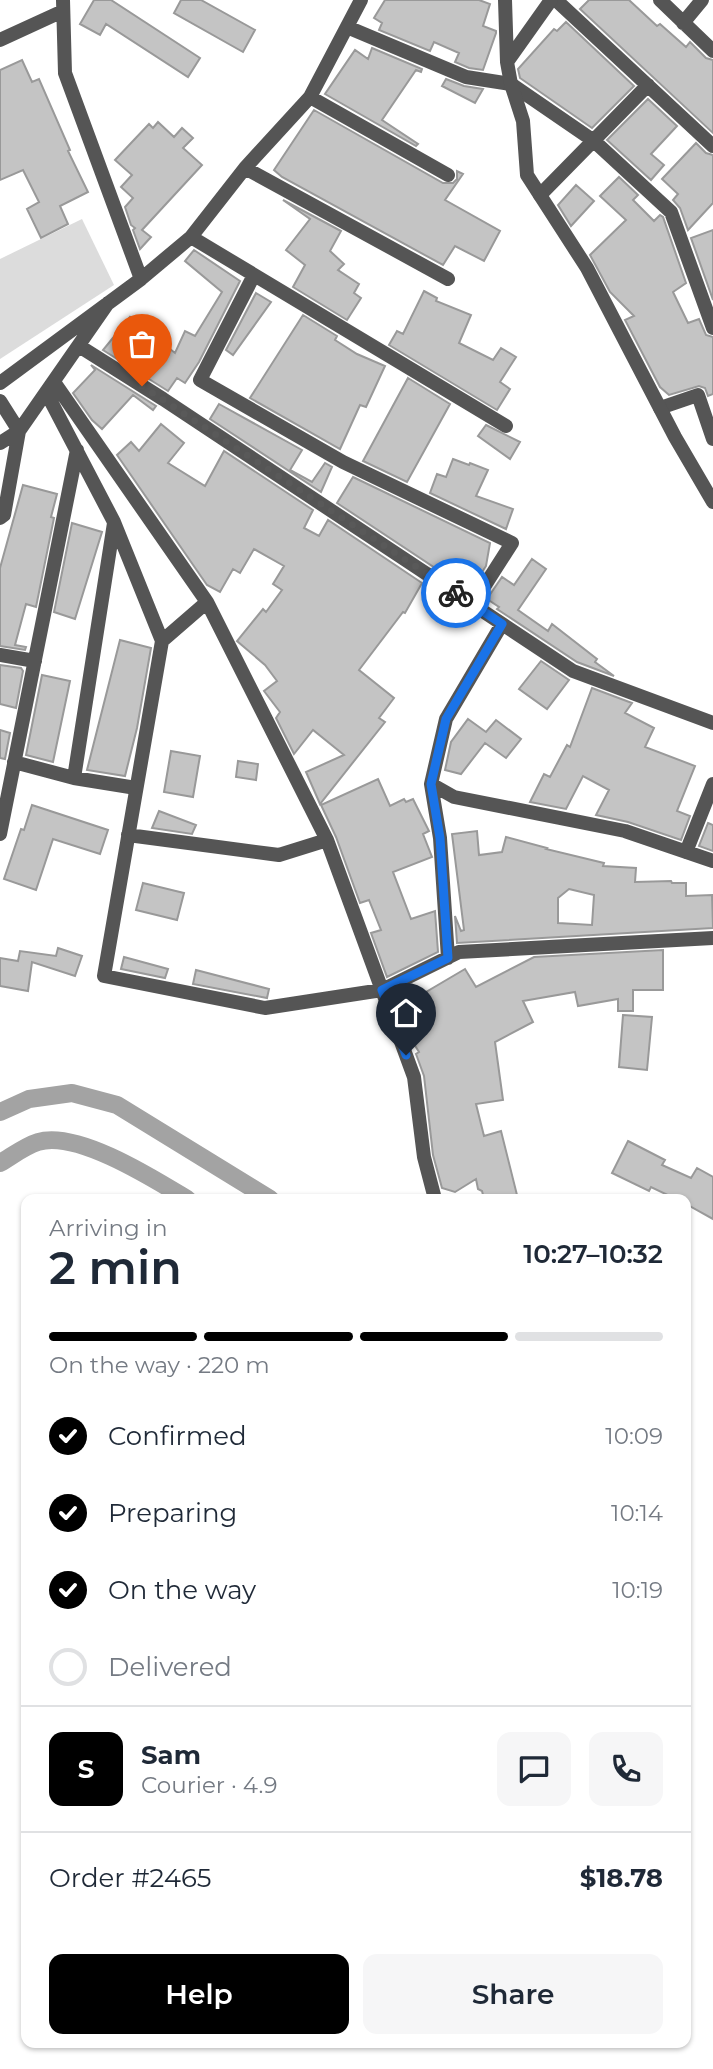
<!DOCTYPE html>
<html lang="en">
<head>
<meta charset="utf-8">
<style>
  :root { --surface:#fff; --page:#f6f6f7; --text:#1f2937; --muted:#747a83; --line:#e0e1e3; --accent:#000 }
  body { margin:0; font-family:Montserrat,sans-serif; background:var(--page); color:var(--text); height:100vh; display:flex; flex-direction:column; font-size:26px; white-space:nowrap }
  * { box-sizing:border-box; margin:0 }
  p { font-size:23px; color:var(--muted) }
  .icon { flex:none; width:38px; height:38px; fill:none; stroke:currentColor; stroke-width:2; stroke-linecap:round; stroke-linejoin:round }
  .map { position:relative; flex:1; overflow:hidden }
  .sheet { position:absolute; left:21px; top:1194px; width:670px; height:854px; display:flex; flex-direction:column; background:var(--surface); border-radius:14px; box-shadow:0 2px 5px #0004 }
  .sheet>* { flex:none }
  .pin { position:absolute; display:grid; place-items:center; width:60px; height:60px; color:#fff; margin:-72px -30px; border-radius:50% 50% 50% 0; rotate:-45deg; box-shadow:0 0 7px #0007 }
  .pin .icon { rotate:45deg }
  .courier { position:absolute; display:grid; place-items:center; width:70px; height:70px; margin:-35px; border:5px solid #1a73e8; border-radius:50%; background:#fff; color:#222; box-shadow:0 2px 9px #0007 }
  .head em { font-style:normal; font-weight:600 }
  .head div { display:flex; flex-direction:column-reverse }
  .head { display:flex; align-items:center; justify-content:space-between; height:119px; padding:0 28px }
  h1 { font-size:46px; font-weight:600; line-height:52px }
  .bar { display:grid; grid-template-columns:repeat(4,1fr); gap:10px 7px; align-content:center; height:84px; padding:0 28px }
  .bar i { height:9px; border-radius:5px; background:var(--line) }
  .bar .active { background:var(--accent) }
  .bar p { grid-column:span 4 }
  .line { display:flex; align-items:center; gap:18px; padding:0 28px; border-top:2px solid var(--line) }
  .line div { flex:1 }
  .round { display:grid; place-items:center; flex:none; width:74px; height:74px; border-radius:14px; background:var(--page) }
  ol { padding:0 28px; list-style:none }
  li { display:flex; align-items:center; gap:21px; height:77px }
  li p { margin-inline-start:auto }
  li .icon { padding:7px; border-radius:50%; background:var(--accent); color:#fff; stroke-width:4 }
  li:last-child { color:var(--muted) }
  li i { width:38px; height:38px; border:4px solid var(--line); border-radius:50% }
  .action { display:flex; gap:14px; margin-top:auto; padding:14px 28px }
  .action a { flex:1; height:80px; border-radius:14px; background:var(--accent); color:#fff; font-size:28px; font-weight:600; line-height:80px; text-align:center }
  .action a+a { background:var(--page); color:var(--text) }
  .map>svg:first-child { display:block }
  .green { fill:#dcdcdc }
  .lines { fill:none; stroke-linecap:round; stroke-linejoin:round }
  .canal { stroke:#a3a3a3; stroke-width:18 }
  .building { fill:#c4c4c4; stroke:#999; stroke-width:2; fill-rule:evenodd }
  .minor { stroke:#555; stroke-width:14 }
  .tertiary { stroke:#555; stroke-width:14 }
  .done { stroke:#595959; stroke-width:7; stroke-dasharray:0 12.6 }
  .route { stroke:#1a73e8; stroke-width:9 }
</style>
</head>
<body>
<div class="map">
<svg width="713" height="2069" viewBox="0 0 713 2069">
  <rect width="100%" height="100%" fill="#fff"/>
  <path class="green" d="M82,219L114,285L0,359V259Z"/>
  <g class="lines">
    <path class="canal" d="M0,1112L29,1099L72,1093L117,1105L270,1199
      M0,1163C12,1156 25,1146 38,1142C77,1130 154,1179 187,1199"/>
  </g>
  <path class="building" d="M94,0H111L200,58L188,77L106,24L100,35L80,24Z
    M181,0H201L255,30L243,52L174,13Z
    M385,0H479L490,4L483,26L496,31V33L483,70L469,68L455,62L459,53L434,42L430,51L379,30L382,23L374,18Z
    M589,0H629L657,26L660,24L686,47L690,42L706,58L713,60V133L580,9Z
    M566,22L634,86L592,128L520,78L518,69L554,29L557,31Z
    M372,48L422,69L421,72L416,70L382,120L418,144L416,146L325,94L355,50L368,59Z
    M22,60L32,82L39,79L70,150L68,151L88,192L60,206L68,224L41,238L27,209L39,202L23,170L0,180V70Z
    M446,79L464,86L483,89L475,103L442,86Z
    M648,99L677,126L651,154L664,165L651,180L607,140Z
    M314,110L443,183H453L457,179V171L463,174L445,200L500,231L484,261L455,246L443,265L282,177L274,170Z
    M158,122L174,137L182,128L193,138L183,148L202,165L142,230L151,237L140,249L133,230L135,228L131,225L125,207L133,198L121,187L132,175L115,160L149,124L153,128Z
    M696,143L706,153L713,155V203L688,230L680,208L673,200L678,194L662,179Z
    M619,177L638,195L633,200L654,221L660,215L663,217L686,283L673,292L688,323L699,319L706,335L713,337V394L708,396L705,388L699,386L669,395L660,387L625,320L634,316L610,292L590,255L626,220L600,196Z
    M576,185L594,201L571,226L558,205Z
    M283,200L341,231L330,251L344,264L338,270L359,284L354,293L361,298L347,320L293,287L305,265L286,250L310,219Z
    M713,230V300L691,238Z
    M194,250L240,281L199,362L185,383L177,378L168,391L103,350L130,317L175,353L185,331L195,336L222,292L185,261Z
    M424,291L437,298L436,301L471,315L459,343L493,360L501,348L516,357L500,382L510,389L497,410L389,345L397,331L403,334Z
    M256,293L271,302L233,355L226,350Z
    M303,315L337,336L335,340L357,354L385,366L366,407L360,405L340,449L250,398Z
    M91,365L156,406L153,410L133,395L102,429L92,420L73,393L95,370Z
    M408,378L450,404L407,482L363,461Z
    M219,404L302,450L290,470L312,482L325,463L332,467L321,492L210,419Z
    M161,424L184,443L168,463L205,486L224,451L313,510L304,528L319,536L328,520L422,583L405,613L403,612L359,670L394,698L379,718L385,722L320,804L306,772L344,755L313,730L294,754L276,718L280,712L264,691L277,681L265,665L237,641L263,609L266,612L282,590L273,584L284,566L254,549L240,573L233,569L220,592L207,585L117,455L131,442L139,451Z
    M486,425L520,442L510,459L478,436Z
    M453,459L469,465L470,463L488,470L476,496L513,509L506,529L430,493L437,474L446,477Z
    M353,477L490,543L486,566L470,591L337,503Z
    M23,485L57,494L51,517L54,518L36,607L26,604L15,645L26,647L25,650L0,646V568Z
    M72,523L102,532L75,619L54,612Z
    M532,559L546,569L518,610L548,631L552,624L597,659L595,662L614,676L577,662L497,609L499,607L487,599L502,577L514,585Z
    M120,640L151,648L137,728L125,776L87,770Z
    M541,661L569,680L547,709L519,689Z
    M0,665L21,668L23,671L16,708L0,704Z
    M42,675L70,681L53,762L26,755Z
    M592,688L632,703L625,713L654,728L645,747L695,766L677,811L690,816L681,840L628,822L596,815L609,790L583,776L566,809L530,802L544,774L550,777L567,745L570,747Z
    M468,719L486,732L496,720L521,739L506,758L485,743L461,774L445,770L451,742Z
    M0,730L10,733L5,759L0,758Z
    M171,751L200,756L193,797L164,792Z
    M238,761L258,764L256,780L236,777Z
    M378,779L390,806L404,799L406,802L413,799L429,831L423,834L432,857L393,872L411,919L435,911L438,952L387,977L371,933L381,930L369,900L360,903L336,837L321,805Z
    M32,805L108,830L100,854L53,839L36,890L4,879L21,829L24,830Z
    M159,811L196,825L192,834L152,828Z
    M708,823L713,825V851L699,846Z
    M477,831L479,855L502,852L506,837L547,848L546,849L604,863L603,866L636,868L635,882L671,881L672,883H686V896L712,895L713,928L457,943L455,916L461,931L464,930L452,834ZM569,889L594,895L592,925L558,923V898Z
    M143,883L184,893L177,920L136,910Z
    M58,948L82,956L75,976L32,962L28,991L0,986V958L18,961L20,951L56,956Z
    M663,950V990H633V1011H618V999L578,1006L575,992L523,1001L533,1022L495,1042L503,1100L476,1104L484,1136L501,1131L518,1199H484L482,1191L478,1189L476,1179L455,1192L442,1188L433,1155L424,1076L416,1054L419,1052L409,1036L399,1008L465,969L476,987L534,957Z
    M124,957L168,969L165,978L121,969Z
    M196,970L269,989L267,998L193,984Z
    M623,1015L652,1017L647,1070L619,1067Z
    M628,1141L665,1160L662,1165L691,1178L697,1168L713,1177V1219L686,1204V1199H676L651,1187L649,1191L612,1173Z"/>
  <g class="lines">
    <path class="minor" d="M63,0L65,73L141,279L191,237L245,168L310,97L361,0
      M556,0L713,146
      M660,0L713,51
      M683,23L702,0
      M347,27L466,77L511,84L594,141L671,212L713,328
      M0,40L63,11
      M310,97L448,175
      M245,168L448,279
      M540,195L648,85
      M191,237L506,426
      M254,275L200,380L343,462L512,543L473,604
      M79,346L163,399L573,671L713,723
      M0,383L141,279
      M46,392L114,522L162,641L104,976L265,1008L382,990L327,840L207,602L54,382
      M0,401L19,431L108,303
      M660,408L698,395L713,439
      M0,443L19,431L4,515L0,518
      M162,641L207,602
      M0,655L35,661
      M14,762L74,778L136,788
      M74,778L114,523
      M431,784L454,797L625,831L713,861
      M0,834L77,450
      M128,835L279,855L327,840
      M686,852L713,784
      M448,958L440,838L431,784L446,719L502,624
      M435,1199L424,1157L414,1077L382,990L459,952L713,938"/>
    <path class="tertiary" d="M505,0L507,62L511,84L523,121L527,175L587,268L675,437L713,502
      M507,62L551,0"/>
  </g>
  <g class="lines">
    <path class="done" d="M142,386L456,593"/>
    <path class="route" d="M406,1055L382,990L448,958L440,838L431,784L446,719L502,624L456,593"/>
  </g>
</svg>
<div class="pin" style="left:142px;top:386px;background:#ea580c"><svg class="icon" aria-label="bag" viewBox="0 0 24 24"><path d="M5 8h14l-1 12H6zM9 8a3 3 0 0 1 6 0"/></svg></div>
<div class="pin" style="left:406px;top:1055px;background:#1f2937"><svg class="icon" aria-label="home" viewBox="0 0 24 24"><path d="M3 11l9-7 9 7M6 9v11h12V9"/></svg></div>
<div class="courier" style="left:456px;top:593px"><svg class="icon" aria-label="bike" viewBox="0 0 24 24"><circle cx="6" cy="16" r="4"/><circle cx="18" cy="16" r="4"/><path d="M6 16l4-8h5l3 8M10 8l3 8H6M13 5h3"/></svg></div>
<section class="sheet">
<div class="head"><div><h1>2 min</h1><p>Arriving in</p></div><em>10:27–10:32</em></div>
<div class="bar"><i class="active"></i><i class="active"></i><i class="active"></i><i></i><p>On the way · 220 m</p></div>
<ol>
<li><svg class="icon" aria-label="check" viewBox="0 0 24 24"><path d="M5 12l5 5 9-10"/></svg>Confirmed<p>10:09</p></li>
<li><svg class="icon" aria-label="check" viewBox="0 0 24 24"><path d="M5 12l5 5 9-10"/></svg>Preparing<p>10:14</p></li>
<li><svg class="icon" aria-label="check" viewBox="0 0 24 24"><path d="M5 12l5 5 9-10"/></svg>On the way<p>10:19</p></li>
<li><i></i>Delivered</li>
</ol>
<div class="line" style="height:126px"><b class="round" style="background:var(--accent);color:#fff">S</b><div><b>Sam</b><p>Courier · 4.9</p></div><a class="round"><svg class="icon" aria-label="chat" viewBox="0 0 24 24"><path d="M4 5h16v11H9l-5 4z"/></svg></a><a class="round"><svg class="icon" aria-label="phone" viewBox="0 0 24 24"><path d="M5 4h4l2 5-3 2q2 4 5 5l2-3 5 2v4C11 20 4 13 5 4z"/></svg></a></div>
<div class="line" style="height:91px"><div>Order #2465</div><b>$18.78</b></div>
<div class="action"><a>Help</a><a>Share</a></div>
</section>
</div>
</body>
</html>
